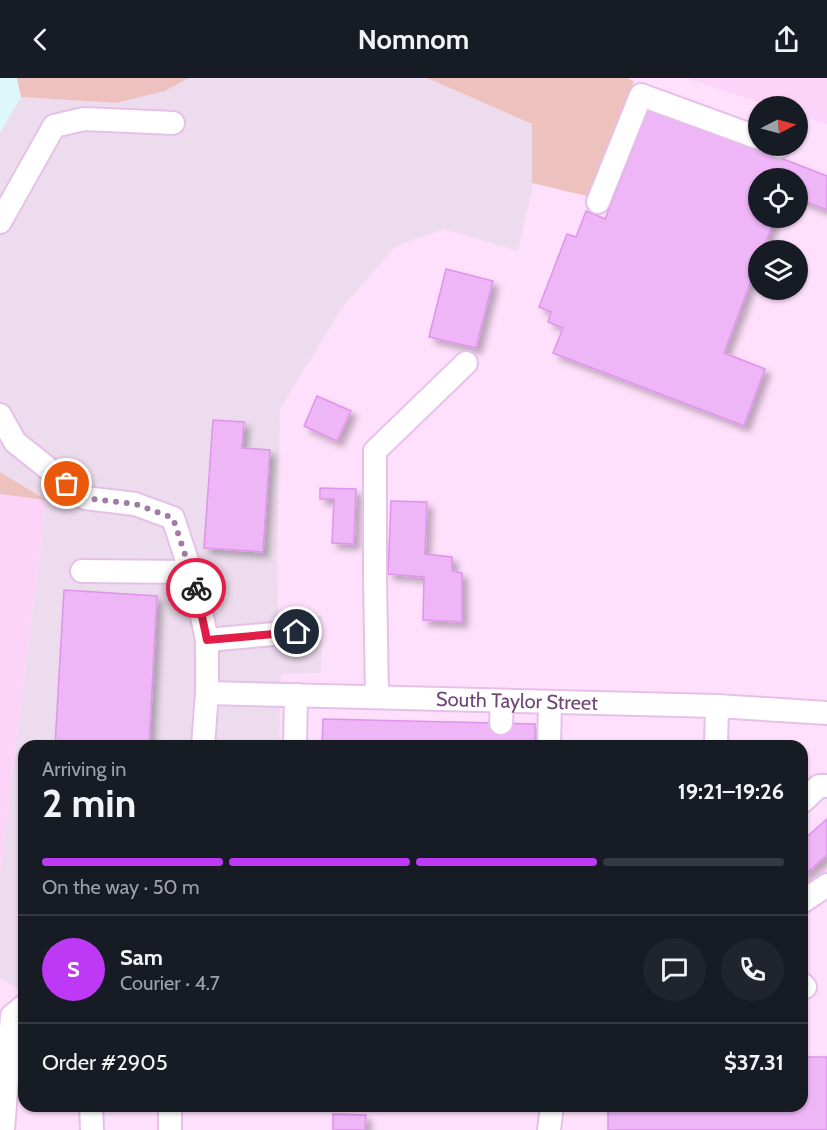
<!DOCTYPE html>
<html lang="en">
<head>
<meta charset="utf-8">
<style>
  :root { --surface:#171b24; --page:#20242c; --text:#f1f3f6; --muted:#9ea1a6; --line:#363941; --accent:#bd39f5 }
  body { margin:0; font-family:Cabin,sans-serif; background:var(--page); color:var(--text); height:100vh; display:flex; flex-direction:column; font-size:22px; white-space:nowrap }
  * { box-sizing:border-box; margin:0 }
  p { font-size:20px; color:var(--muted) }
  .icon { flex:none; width:33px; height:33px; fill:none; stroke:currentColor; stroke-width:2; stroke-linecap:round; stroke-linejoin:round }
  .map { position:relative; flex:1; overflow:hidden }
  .sheet { position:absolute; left:18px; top:662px; width:790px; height:372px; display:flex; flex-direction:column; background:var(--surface); border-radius:18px; box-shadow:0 2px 4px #0004 }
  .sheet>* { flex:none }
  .needle { width:39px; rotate:84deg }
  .tools { position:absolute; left:748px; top:18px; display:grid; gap:12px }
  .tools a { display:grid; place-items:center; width:60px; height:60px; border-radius:50%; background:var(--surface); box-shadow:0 2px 4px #0004; font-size:30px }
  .pin { position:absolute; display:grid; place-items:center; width:51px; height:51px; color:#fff; margin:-26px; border:3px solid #fff; border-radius:50%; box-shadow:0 2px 6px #0007 }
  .courier { position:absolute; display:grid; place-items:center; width:60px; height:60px; margin:-30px; border:4px solid #e11d48; border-radius:50%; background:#fff; color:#222; box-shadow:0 2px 8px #0007 }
  .summary em { font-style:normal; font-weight:800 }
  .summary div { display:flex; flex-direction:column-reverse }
  .summary { display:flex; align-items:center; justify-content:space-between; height:102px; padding:0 24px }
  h1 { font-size:39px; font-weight:800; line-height:45px }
  .bar { display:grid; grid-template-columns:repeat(4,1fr); gap:9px 6px; align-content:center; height:72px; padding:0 24px }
  .bar i { height:8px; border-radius:4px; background:var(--line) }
  .bar .selected { background:var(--accent) }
  .bar p { grid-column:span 4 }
  .line { display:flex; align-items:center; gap:15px; padding:0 24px; border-top:2px solid var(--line) }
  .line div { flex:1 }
  .round { display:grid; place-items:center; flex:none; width:63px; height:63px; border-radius:32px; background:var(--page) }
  header { display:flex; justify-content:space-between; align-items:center; height:78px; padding:0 24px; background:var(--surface); font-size:27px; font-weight:800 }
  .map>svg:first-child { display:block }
  .residential { fill:#fcd4fa }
  .industrial { fill:#ecdced }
  .education { fill:#ddf7fb }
  .green { fill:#edc1be }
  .building { fill:#eeb5f7; stroke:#df94eb; stroke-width:1.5; filter:url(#shadow) }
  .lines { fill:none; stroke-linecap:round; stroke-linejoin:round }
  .minor-casing { stroke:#e6c0e9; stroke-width:26 }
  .minor { stroke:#fff; stroke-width:22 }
  .done { stroke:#a17ba6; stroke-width:6; stroke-dasharray:0 10.8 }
  .route { stroke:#e11d48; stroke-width:8 }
  .labels { text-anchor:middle; stroke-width:4.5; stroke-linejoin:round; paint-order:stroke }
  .street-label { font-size:20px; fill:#6f4578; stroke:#ffe9fd }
</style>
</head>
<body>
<header><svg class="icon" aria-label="back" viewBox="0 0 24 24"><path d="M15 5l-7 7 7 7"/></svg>Nomnom<svg class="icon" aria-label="share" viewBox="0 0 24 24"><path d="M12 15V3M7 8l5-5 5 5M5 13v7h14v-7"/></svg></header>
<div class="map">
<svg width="827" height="1052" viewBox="0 0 827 1052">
  <defs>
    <filter id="shadow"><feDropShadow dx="5.5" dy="5.5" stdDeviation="3" flood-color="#0004"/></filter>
  </defs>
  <rect width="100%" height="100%" fill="#ffe0fc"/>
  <path class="residential" d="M685,0H827V46L798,37V28H772Z
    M0,416L46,422L0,797Z"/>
  <path class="industrial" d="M189,0H427L532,46V111L518,173L444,151L396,168L341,231L280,331L277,478L278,537L322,538L321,595L281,596L279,667L24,668V914L0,900V797L46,423L0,394V55L21,19L116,25L165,13Z"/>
  <path class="education" d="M0,0H17L21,19L0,55Z"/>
  <path class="green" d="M17,0H189L165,13L116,25L21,19Z
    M427,0H627L634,3L591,119L532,105V46Z
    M0,394L46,422L0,416Z"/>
  <path class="building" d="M649,29L827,98V132L798,121V100H759V140H775L763,172H759V182L724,275L765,291L744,348L553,275L563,250L548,244L551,234L539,229L567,156L576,159L586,133L605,141Z
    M446,191L493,203L476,270L429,259Z
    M317,318L351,333L337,363L304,348Z
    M213,342L244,344L242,370L270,372L263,474L204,470Z
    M320,410L356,411L354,466L332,465L334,421H320Z
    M391,423L427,424L425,476L452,479V493L462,495V544L423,542L424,499L388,496Z
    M64,512L157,518L149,668H55Z
    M323,641L535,646V668H322Z
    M827,741V777L802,799V763Z
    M802,979H827V1052H608V1028H802Z
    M333,1036L366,1037L365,1052H333Z"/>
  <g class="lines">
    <defs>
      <g id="minor">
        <path d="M778,68H780"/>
        <path d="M598,124L641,17L759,60"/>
        <path d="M0,144L54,48L84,41L173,45"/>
        <path d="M0,337L15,364L85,420L135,426L173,440L196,510L207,562V615L203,668"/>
        <path d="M82,493L191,494"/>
        <path d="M207,562L297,554"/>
        <path id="s1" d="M207,615L717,628L827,635"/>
        <path d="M377,619L375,499V373L466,285"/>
        <path d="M501,645L502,623"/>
        <path d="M295,668L296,617"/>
        <path d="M549,668L550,624"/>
        <path d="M716,668L717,628"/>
        <path d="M802,724L819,708H827"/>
        <path d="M802,824L827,807"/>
        <path d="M802,906L805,909"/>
        <path d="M91,1028L92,1052"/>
        <path d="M3,1052L12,938L24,928"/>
        <path d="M170,1052V1028"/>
        <path d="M549,1052L552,1028"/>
      </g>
    </defs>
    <use href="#minor" class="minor-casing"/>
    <use href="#minor" class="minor"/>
  </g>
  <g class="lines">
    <path class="done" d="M67,406L85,420L135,426L173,440L196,510"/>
    <path class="route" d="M196,510L207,562L297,554"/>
  </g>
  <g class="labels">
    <g class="street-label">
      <text dy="7" stroke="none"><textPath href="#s1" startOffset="310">South Taylor Street</textPath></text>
    </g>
  </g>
</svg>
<div class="tools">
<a><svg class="needle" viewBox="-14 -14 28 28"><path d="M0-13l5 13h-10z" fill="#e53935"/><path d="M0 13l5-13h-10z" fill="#9ea1a6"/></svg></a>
<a><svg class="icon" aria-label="locate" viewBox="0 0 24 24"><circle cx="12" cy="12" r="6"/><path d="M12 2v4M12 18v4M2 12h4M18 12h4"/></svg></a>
<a><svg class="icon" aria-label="layers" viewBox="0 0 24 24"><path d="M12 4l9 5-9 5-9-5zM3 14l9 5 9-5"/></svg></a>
</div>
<div class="pin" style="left:67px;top:406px;background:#ea580c"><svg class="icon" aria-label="bag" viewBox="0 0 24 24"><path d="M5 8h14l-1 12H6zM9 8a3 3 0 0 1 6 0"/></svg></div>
<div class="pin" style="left:297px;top:554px;background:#1f2937"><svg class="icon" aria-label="home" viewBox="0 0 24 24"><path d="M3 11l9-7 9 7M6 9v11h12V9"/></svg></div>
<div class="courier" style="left:196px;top:510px"><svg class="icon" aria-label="bike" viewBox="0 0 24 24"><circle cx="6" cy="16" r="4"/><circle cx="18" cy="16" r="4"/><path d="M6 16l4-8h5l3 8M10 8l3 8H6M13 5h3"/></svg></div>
<section class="sheet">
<div class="summary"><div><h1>2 min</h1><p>Arriving in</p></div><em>19:21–19:26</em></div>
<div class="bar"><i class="selected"></i><i class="selected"></i><i class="selected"></i><i></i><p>On the way · 50 m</p></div>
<div class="line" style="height:108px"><b class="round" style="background:var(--accent);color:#fff">S</b><div><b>Sam</b><p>Courier · 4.7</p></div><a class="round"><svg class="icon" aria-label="chat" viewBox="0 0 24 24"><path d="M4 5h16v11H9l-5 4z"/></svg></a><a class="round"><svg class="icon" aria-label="phone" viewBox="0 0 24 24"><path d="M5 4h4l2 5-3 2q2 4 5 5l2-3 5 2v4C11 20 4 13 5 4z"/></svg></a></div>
<div class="line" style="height:78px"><div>Order #2905</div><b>$37.31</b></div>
</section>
</div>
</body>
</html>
